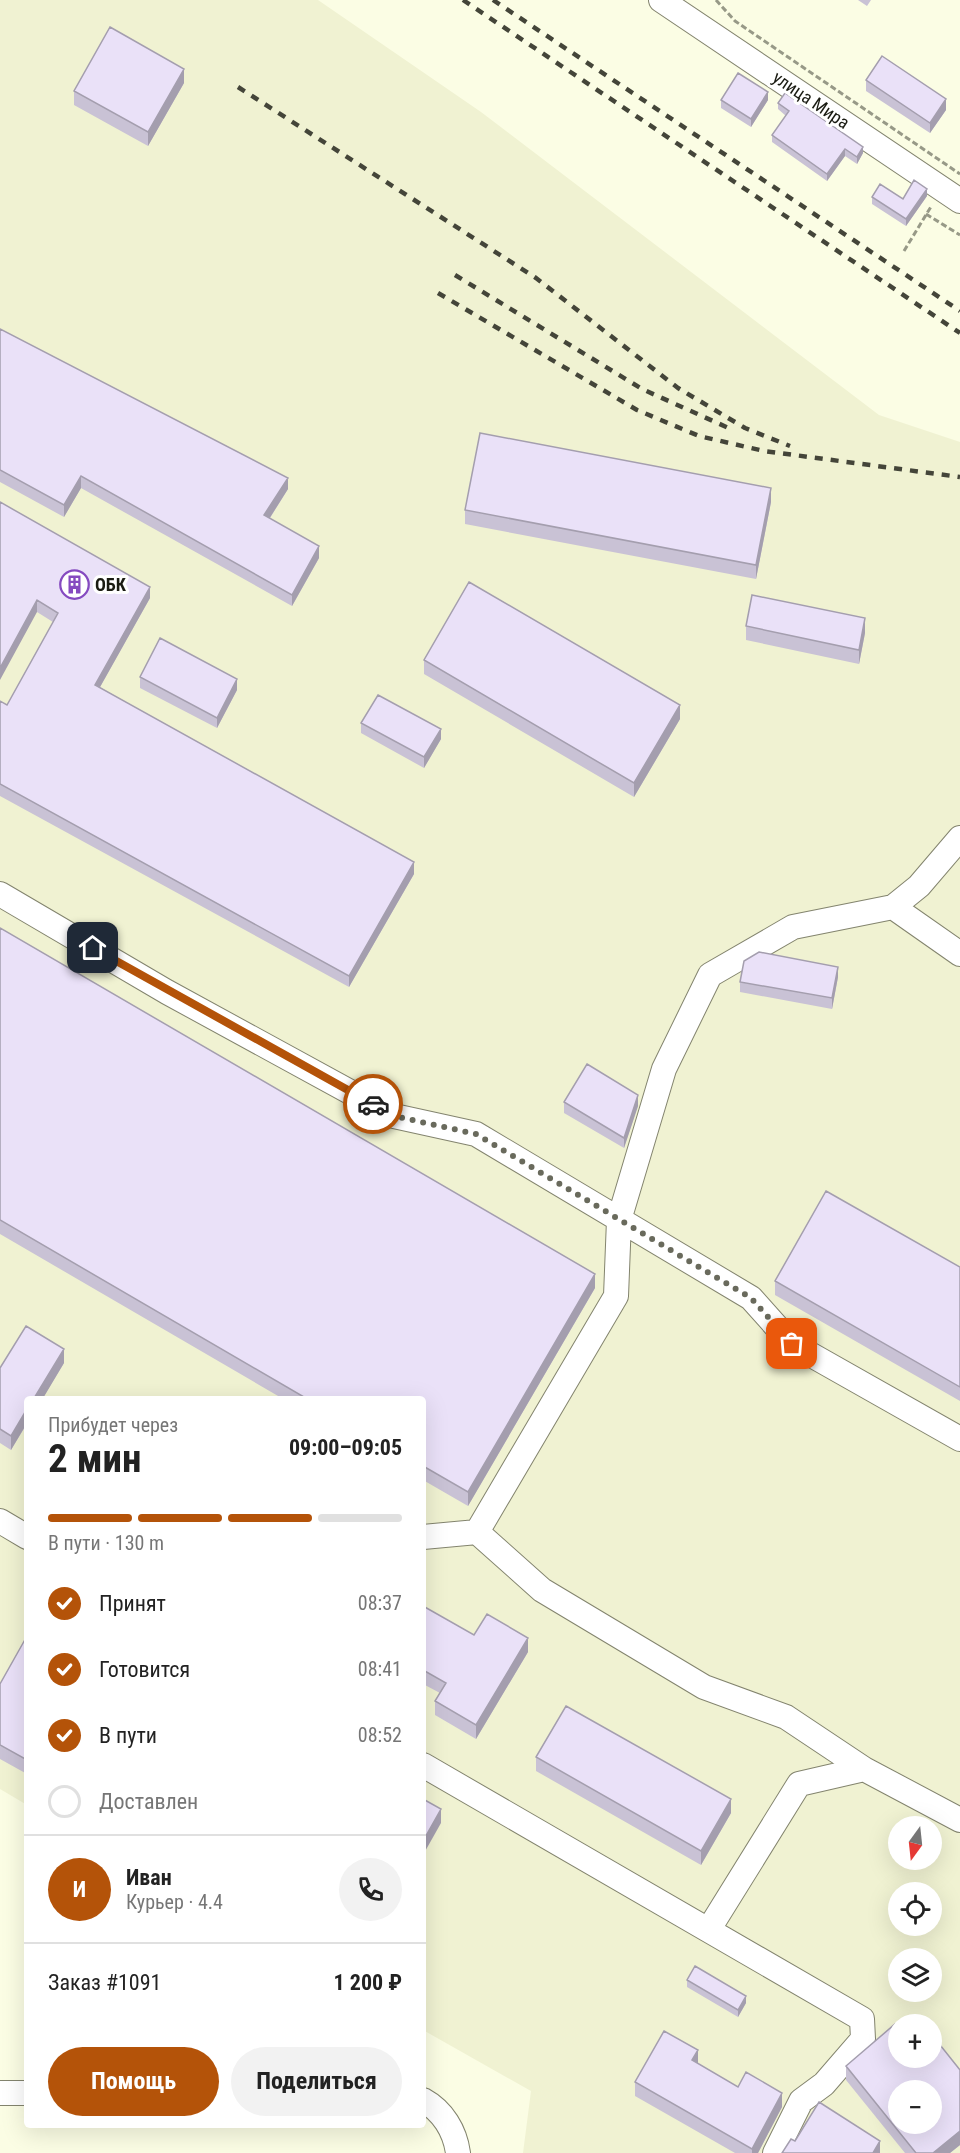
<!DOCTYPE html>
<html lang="ru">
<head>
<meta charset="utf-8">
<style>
  :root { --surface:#fff; --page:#f2f2f2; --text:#222; --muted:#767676; --line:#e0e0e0; --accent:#b45309 }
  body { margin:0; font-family:"Roboto Condensed",sans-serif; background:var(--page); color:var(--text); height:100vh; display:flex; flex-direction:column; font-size:22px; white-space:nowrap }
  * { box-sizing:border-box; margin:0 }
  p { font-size:20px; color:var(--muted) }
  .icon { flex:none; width:33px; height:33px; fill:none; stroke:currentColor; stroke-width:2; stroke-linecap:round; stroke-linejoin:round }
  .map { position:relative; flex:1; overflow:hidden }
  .drawer { position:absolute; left:24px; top:1396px; width:402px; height:732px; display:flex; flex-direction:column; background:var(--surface); border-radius:6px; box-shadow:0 6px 24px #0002 }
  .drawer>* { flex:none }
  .needle { width:39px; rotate:195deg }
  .tools { position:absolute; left:888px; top:1816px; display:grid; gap:12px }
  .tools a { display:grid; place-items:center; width:54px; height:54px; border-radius:50%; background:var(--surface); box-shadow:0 6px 24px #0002; font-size:30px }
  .pin { position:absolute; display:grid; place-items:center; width:51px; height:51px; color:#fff; margin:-26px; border-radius:12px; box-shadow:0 3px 9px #0006 }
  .courier { position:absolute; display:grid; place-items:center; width:60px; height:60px; margin:-30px; border:4px solid #b45309; border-radius:50%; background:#fff; color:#222; box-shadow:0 2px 8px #0007 }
  .overview em { font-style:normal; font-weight:700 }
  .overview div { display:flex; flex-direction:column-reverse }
  .overview { display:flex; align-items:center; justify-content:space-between; height:102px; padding:0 24px }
  h1 { font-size:39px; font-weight:700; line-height:45px }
  .bar { display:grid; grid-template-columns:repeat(4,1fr); gap:9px 6px; align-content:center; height:72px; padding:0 24px }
  .bar i { height:8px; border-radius:4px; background:var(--line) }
  .bar .on { background:var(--accent) }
  .bar p { grid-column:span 4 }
  .line { display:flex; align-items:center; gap:15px; padding:0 24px; border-top:2px solid var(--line) }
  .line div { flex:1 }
  .round { display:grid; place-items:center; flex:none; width:63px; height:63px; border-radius:32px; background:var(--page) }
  ol { padding:0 24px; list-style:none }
  li { display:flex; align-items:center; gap:18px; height:66px }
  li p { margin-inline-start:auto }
  li .icon { padding:6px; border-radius:50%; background:var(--accent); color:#fff; stroke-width:4 }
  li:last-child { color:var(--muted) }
  li i { width:33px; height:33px; border:3px solid var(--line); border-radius:50% }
  .primary-button { display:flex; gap:12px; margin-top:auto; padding:12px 24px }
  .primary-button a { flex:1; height:69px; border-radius:36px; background:var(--accent); color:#fff; font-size:24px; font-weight:700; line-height:69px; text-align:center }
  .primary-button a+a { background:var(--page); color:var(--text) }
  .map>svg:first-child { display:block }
  .built { fill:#f0f2d2; fill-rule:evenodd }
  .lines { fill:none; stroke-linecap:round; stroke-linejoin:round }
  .minor-casing { stroke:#83846e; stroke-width:26 }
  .path { stroke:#979987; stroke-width:3; stroke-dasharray:6 3; stroke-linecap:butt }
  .minor { stroke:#fff; stroke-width:24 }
  .rail { stroke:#444539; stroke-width:4.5; stroke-dasharray:8 8; stroke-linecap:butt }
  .wall { fill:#c9c2d5 }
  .shaded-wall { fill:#a49eae }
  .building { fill:#eae1f8; stroke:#a49eae; stroke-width:1.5; fill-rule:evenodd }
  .done { stroke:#696a5c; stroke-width:6; stroke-dasharray:0 10.8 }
  .route { stroke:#b45309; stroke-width:8 }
  .labels { text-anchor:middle; stroke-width:6; stroke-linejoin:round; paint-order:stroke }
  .street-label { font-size:18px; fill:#1a1b12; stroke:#fff }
  .poi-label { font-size:18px; font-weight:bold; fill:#1a1b12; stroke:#fff; text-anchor:start }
</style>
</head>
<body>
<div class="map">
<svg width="960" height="2153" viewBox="0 0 960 2153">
  <rect width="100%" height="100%" fill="#fbfde4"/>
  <path class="built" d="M0,0H318L481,112L879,415L960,442V2153H523L531,2091L423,2030V1400H27V1805L0,1789ZM898,1827H932V1860H898ZM898,1893H932V1926H898ZM898,1959H932V1992H898ZM898,2025H932V2058H898ZM898,2091H932V2124H898Z"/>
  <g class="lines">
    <defs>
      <path id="minor" d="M661,0L960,201
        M0,894L167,992L394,1116L476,1134L751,1298L792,1344L960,1439
        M893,907L960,954
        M0,1521L27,1537
        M477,1532L542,1590L704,1687L786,1717L864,1769
        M423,1537L477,1532L616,1296L619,1220L664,1069L710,975L793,927L893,907L919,886L960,838
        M423,1765L862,2019L863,2039L824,2084L801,2101L775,2153
        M709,1929L799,1784L864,1769L960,1820
        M0,2093H27
        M423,2100C443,2111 455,2131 458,2153"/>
    </defs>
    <use href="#minor" class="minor-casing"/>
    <path class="path" d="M716,0L735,21L960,174
      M926,214L960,235
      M904,251L932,205"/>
    <use href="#minor" class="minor"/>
    <path class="rail" d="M463,0L960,333
      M493,0L960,311
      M238,87L536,278L678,388L745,428L790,446
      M455,275L642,389L733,430
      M438,293L637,410L699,436L764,451L960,477"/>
  </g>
  <path class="wall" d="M858,0H871L867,6Z
    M866,80L946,110L930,133L866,91Z
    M184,83L148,146L74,105V91Z
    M721,100H768L751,127L721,108Z
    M778,103L863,153L857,164L845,156L827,181L772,142V135L786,116L778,109Z
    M927,196L906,226L872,204V197L903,199Z
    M0,329L288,489L270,518L319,558L292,606L81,488L64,517L0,482Z
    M0,502L150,598L100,687L414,874L349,987L0,796V701L7,705L53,622L37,612Z
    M771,502L756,579L465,524V510Z
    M746,626L865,633L859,664L746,640Z
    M424,660L680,719L634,797L424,674Z
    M140,677L237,690L217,728L140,688Z
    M361,723L441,739L424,768L361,733Z
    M0,928L595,1288L468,1506L423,1480V1400H285L0,1234Z
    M838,977L832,1009L740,992V982Z
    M564,1102L638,1106L624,1148L564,1113Z
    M960,1267V1401L775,1295V1281Z
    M64,1363L11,1450L0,1443V1368Z
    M423,1606L474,1635L528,1652L476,1739L435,1715V1701L440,1693L423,1684Z
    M27,1636V1774L0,1759V1684Z
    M536,1757L731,1813L701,1865L536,1771Z
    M687,1980L746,2003L738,2017L687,1987Z
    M898,2058L960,2070V2145L950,2153H905L846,2080V2066Z
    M698,2064L738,2087L782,2107L758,2153H735L635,2096V2082Z"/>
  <path class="shaded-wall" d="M184,69V83L148,146V132Z
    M768,92V100L751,127V119Z
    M946,99V110L930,133V123Z
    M863,147V153L857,164V157Z
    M845,149V156L827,181V174Z
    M927,189V196L906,226V219Z
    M81,476V488L64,517V505Z
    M288,478V489L264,527V515Z
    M771,488V502L756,579V565Z
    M319,546V558L292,606V595Z
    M150,587V598L95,696V685Z
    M37,600V612L0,680V668Z
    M865,618V633L859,664V650Z
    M237,679V690L217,728V718Z
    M680,705V719L634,797V783Z
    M441,729V739L424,768V757Z
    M414,862V874L349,987V976Z
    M838,967V977L832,1009V998Z
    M638,1095V1106L624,1148V1138Z
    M595,1274V1288L468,1506V1492Z
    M64,1349V1363L42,1400H33Z
    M27,1409V1423L11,1450V1436Z
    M528,1638V1652L476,1739V1725Z
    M731,1799V1813L701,1865V1851Z
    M441,1809V1823L423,1855V1841Z
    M746,1996V2003L738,2017V2010Z
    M698,2050V2064L692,2060Z
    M782,2093V2107L758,2153H752V2149Z
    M960,2131V2145L950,2153H933Z
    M880,2141V2153H873Z"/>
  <path class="building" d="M110,27L184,69L148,132L74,91Z
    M882,56L946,99L930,123L866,80Z
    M738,73L768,92L751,119L721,100Z
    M785,93L863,147L857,157L845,149L827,174L772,135L789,111L778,103Z
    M914,180L927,189L906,219L872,197L880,184L903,199Z
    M0,329L288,478L264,515L319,546L292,595L81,476L64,505L0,470Z
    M480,433L771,488L756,565L465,510Z
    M0,502L150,587L95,685L414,862L349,976L0,784V701L7,705L58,613L37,600L0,668Z
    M469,582L680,705L634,783L424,660Z
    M752,595L865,618L859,650L746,626Z
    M160,638L237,679L217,718L140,677Z
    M378,695L441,729L424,757L361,723Z
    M0,928L595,1274L468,1492L423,1466V1400H309L0,1220Z
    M759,952L838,967L832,998L740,982L744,961Z
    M587,1064L638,1095L624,1138L564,1102Z
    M826,1191L960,1267V1387L775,1281Z
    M26,1326L64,1349L33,1400H27V1409L11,1436L0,1429V1368Z
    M423,1606L474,1635L487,1614L528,1638L476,1725L435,1701L446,1683L423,1670Z
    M27,1636V1760L0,1745V1684Z
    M566,1706L731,1799L701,1851L536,1757Z
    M423,1799L441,1809L423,1841Z
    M695,1966L746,1996L738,2010L687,1980Z
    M895,2024L898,2029V2058H932V2037L933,2036L960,2070V2131L933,2153H916L846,2066ZM898,2091H932V2124H898Z
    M664,2031L698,2050L692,2060L738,2087L746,2072L782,2093L752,2149L635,2082Z
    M819,2102L880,2141L873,2153H782L791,2139L795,2141Z"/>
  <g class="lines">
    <path class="done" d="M373,1104L394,1116L476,1134L751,1298L792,1344"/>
    <path class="route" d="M93,948L373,1104"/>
  </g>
  <defs>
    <symbol id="building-ring" viewBox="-11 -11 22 22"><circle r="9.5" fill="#fff" stroke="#854ac0" stroke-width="1.5"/><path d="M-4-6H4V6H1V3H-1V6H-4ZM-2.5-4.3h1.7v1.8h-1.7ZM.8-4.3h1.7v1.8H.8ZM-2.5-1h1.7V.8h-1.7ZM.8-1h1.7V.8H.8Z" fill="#854ac0"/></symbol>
  </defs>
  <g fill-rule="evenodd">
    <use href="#building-ring" x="58" y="568" width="33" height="33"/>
  </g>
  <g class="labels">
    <g class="street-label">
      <text transform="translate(811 100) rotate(34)" y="6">улица Мира</text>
    </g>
    <g class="poi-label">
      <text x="95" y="591">ОБК</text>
    </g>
  </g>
</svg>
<div class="tools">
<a><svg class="needle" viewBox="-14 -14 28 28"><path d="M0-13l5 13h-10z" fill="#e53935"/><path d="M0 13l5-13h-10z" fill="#767676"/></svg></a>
<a><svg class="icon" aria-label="locate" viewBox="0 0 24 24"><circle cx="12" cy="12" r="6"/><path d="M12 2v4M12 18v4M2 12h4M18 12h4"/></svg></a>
<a><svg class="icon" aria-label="layers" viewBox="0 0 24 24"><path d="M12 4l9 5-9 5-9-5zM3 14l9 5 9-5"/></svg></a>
<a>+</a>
<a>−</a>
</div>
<div class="pin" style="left:792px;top:1344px;background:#ea580c"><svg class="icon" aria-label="bag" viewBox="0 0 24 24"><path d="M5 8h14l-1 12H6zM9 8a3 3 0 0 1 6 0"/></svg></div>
<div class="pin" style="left:93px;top:948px;background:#1f2937"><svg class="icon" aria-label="home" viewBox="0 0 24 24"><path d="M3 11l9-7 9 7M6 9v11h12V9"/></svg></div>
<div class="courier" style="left:373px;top:1104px"><svg class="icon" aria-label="car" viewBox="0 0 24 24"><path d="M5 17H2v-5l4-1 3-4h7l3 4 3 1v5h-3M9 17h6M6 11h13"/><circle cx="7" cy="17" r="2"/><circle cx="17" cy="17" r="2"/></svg></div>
<section class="drawer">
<div class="overview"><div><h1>2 мин</h1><p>Прибудет через</p></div><em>09:00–09:05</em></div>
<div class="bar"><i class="on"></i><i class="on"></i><i class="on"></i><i></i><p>В пути · 130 m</p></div>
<ol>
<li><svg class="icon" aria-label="check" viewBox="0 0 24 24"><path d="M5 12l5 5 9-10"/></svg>Принят<p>08:37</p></li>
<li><svg class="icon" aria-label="check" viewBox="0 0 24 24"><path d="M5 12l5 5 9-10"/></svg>Готовится<p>08:41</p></li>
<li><svg class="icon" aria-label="check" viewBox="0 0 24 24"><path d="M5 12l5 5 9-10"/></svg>В пути<p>08:52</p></li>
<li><i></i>Доставлен</li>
</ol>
<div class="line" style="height:108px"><b class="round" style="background:var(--accent);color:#fff">И</b><div><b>Иван</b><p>Курьер · 4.4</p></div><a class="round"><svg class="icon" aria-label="phone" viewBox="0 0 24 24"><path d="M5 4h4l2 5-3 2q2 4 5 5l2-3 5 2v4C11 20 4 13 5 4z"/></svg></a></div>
<div class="line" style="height:78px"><div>Заказ #1091</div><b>1 200 ₽</b></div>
<div class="primary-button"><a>Помощь</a><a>Поделиться</a></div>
</section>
</div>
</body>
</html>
